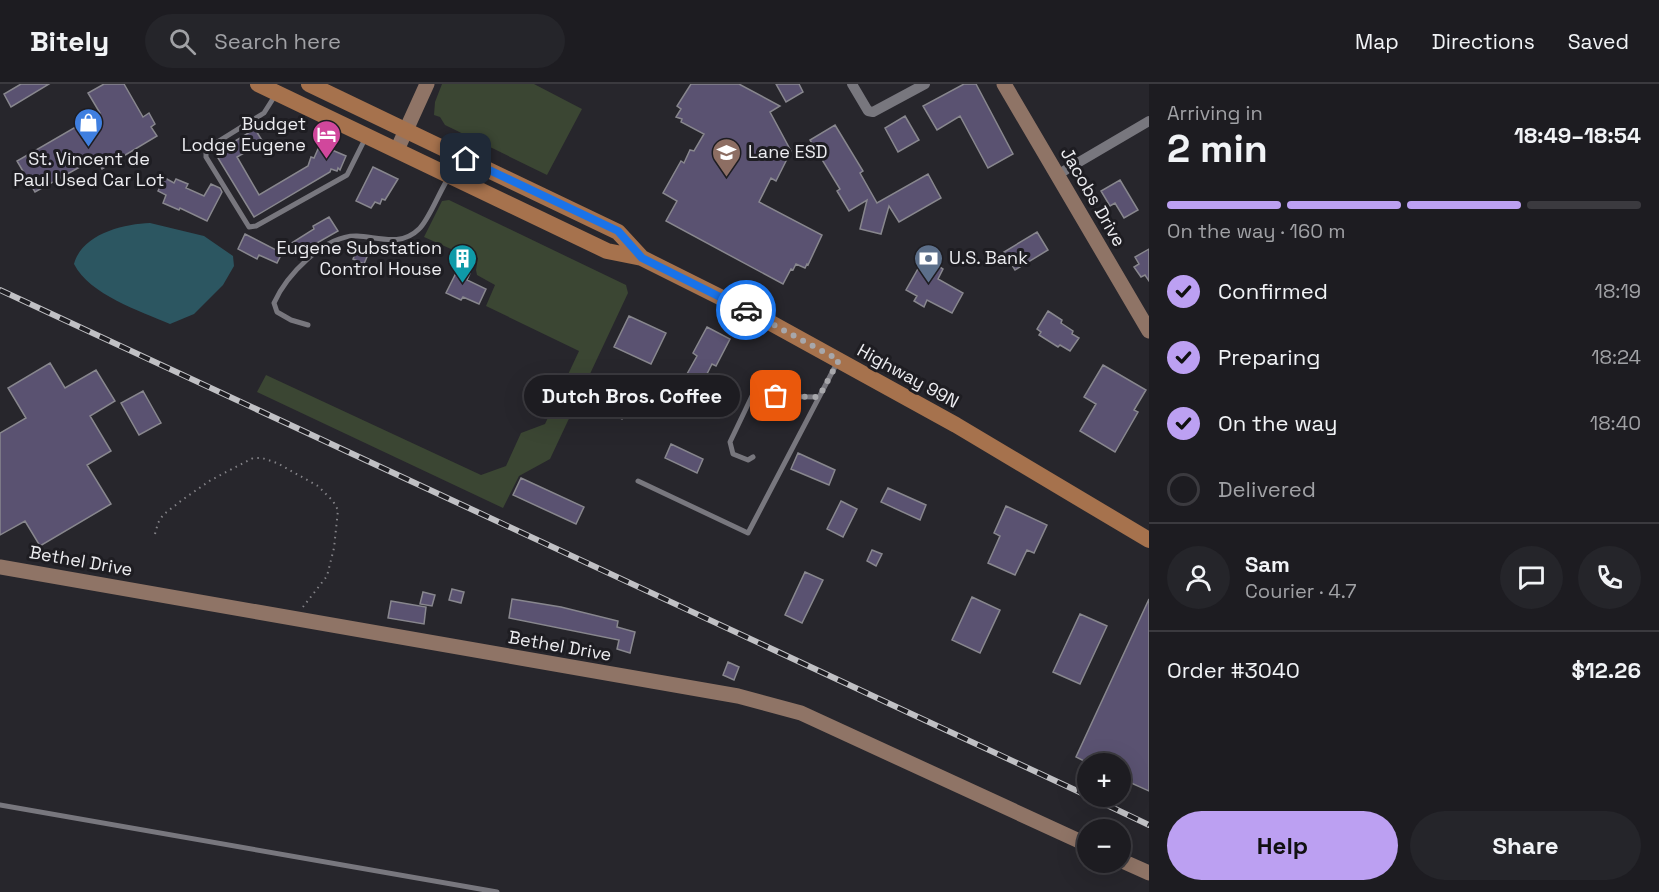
<!DOCTYPE html>
<html lang="en">
<head>
<meta charset="utf-8">
<style>
  :root { --surface:#1d1c21; --page:#25252a; --text:#f1f3f6; --muted:#a0a1a5; --line:#3b3a3f; --accent:#bca0f2 }
  body { margin:0; font-family:"Space Grotesk",sans-serif; background:var(--page); color:var(--text); height:100vh; display:flex; flex-direction:column; font-size:22px; white-space:nowrap }
  * { box-sizing:border-box; margin:0 }
  p { font-size:20px; color:var(--muted) }
  .icon { flex:none; width:33px; height:33px; fill:none; stroke:currentColor; stroke-width:2; stroke-linecap:round; stroke-linejoin:round }
  .map { position:relative; flex:1; overflow:hidden }
  .drawer { display:flex; flex-direction:column; background:var(--surface); width:510px }
  .drawer>* { flex:none }
  .tools { position:absolute; left:1077px; top:669px; display:grid; gap:12px }
  .tools a { display:grid; place-items:center; width:54px; height:54px; border-radius:50%; background:var(--surface); box-shadow:0 6px 24px #0002,0 0 0 2px var(--line); font-size:30px }
  .pin { position:absolute; display:grid; place-items:center; width:51px; height:51px; color:#fff; margin:-26px; border-radius:12px; box-shadow:0 3px 9px #0006 }
  .courier { position:absolute; display:grid; place-items:center; width:60px; height:60px; margin:-30px; border:4px solid #1a73e8; border-radius:50%; background:#fff; color:#222; box-shadow:0 2px 8px #0007 }
  .bubble { position:absolute; height:42px; border-radius:21px; background:var(--surface); box-shadow:0 6px 24px #0002,0 0 0 2px var(--line); font-size:20px; font-weight:700; line-height:42px; text-align:center }
  .head em { font-style:normal; font-weight:700 }
  .head div { display:flex; flex-direction:column-reverse }
  .head { display:flex; align-items:center; justify-content:space-between; height:102px; padding:0 18px }
  h1 { font-size:39px; font-weight:700; line-height:45px }
  .bar { display:grid; grid-template-columns:repeat(4,1fr); gap:9px 6px; align-content:center; height:72px; padding:0 18px }
  .bar i { height:8px; border-radius:4px; background:var(--line) }
  .bar .on { background:var(--accent) }
  .bar p { grid-column:span 4 }
  .line { display:flex; align-items:center; gap:15px; padding:0 18px; border-top:2px solid var(--line) }
  .line div { flex:1 }
  .round { display:grid; place-items:center; flex:none; width:63px; height:63px; border-radius:32px; background:var(--page) }
  ol { padding:0 18px; list-style:none }
  li { display:flex; align-items:center; gap:18px; height:66px }
  li p { margin-inline-start:auto }
  li .icon { padding:6px; border-radius:50%; background:var(--accent); color:#111; stroke-width:4 }
  li:last-child { color:var(--muted) }
  li i { width:33px; height:33px; border:3px solid var(--line); border-radius:50% }
  .button { display:flex; gap:12px; margin-top:auto; padding:12px 18px }
  .button a { flex:1; height:69px; border-radius:36px; background:var(--accent); color:#111; font-size:24px; font-weight:700; line-height:69px; text-align:center }
  .button a+a { background:var(--page); color:var(--text) }
  header { display:flex; align-items:center; gap:36px; box-sizing:border-box; height:84px; padding:0 30px; background:var(--surface); border-bottom:2px solid var(--line) }
  header strong { font-size:28px }
  nav { display:flex; gap:33px; margin-inline-start:auto; font-size:21px }
  .search { width:420px; height:54px; background:var(--page); display:flex; align-items:center; gap:15px; box-sizing:border-box; padding:0 21px; border-radius:33px; color:var(--muted); font-size:22px }
  main { display:flex; flex:1; min-height:0 }
  .map>svg:first-child { display:block }
  .green { fill:#3b4633 }
  .water { fill:#2c5661 }
  .building { fill:#5a5271; stroke:#88878e; stroke-width:1.5 }
  .lines { fill:none; stroke-linecap:round; stroke-linejoin:round }
  .path { stroke:#838287; stroke-width:2; stroke-dasharray:1.5 4.5; stroke-linecap:butt }
  .lane { stroke:#78777e; stroke-width:5 }
  .street { stroke:#78777e; stroke-width:10 }
  .secondary { stroke:#8f7466; stroke-width:15 }
  .primary { stroke:#a6724d; stroke-width:16 }
  .rail-casing { stroke:#c0c0c4; stroke-width:6 }
  .rail { stroke:#1e1d22; stroke-width:4; stroke-dasharray:11; stroke-linecap:butt }
  .done { stroke:#a7a7ab; stroke-width:6; stroke-dasharray:0 10.8 }
  .route { stroke:#1a73e8; stroke-width:8 }
  .labels { text-anchor:middle; stroke-width:6; stroke-linejoin:round; paint-order:stroke }
  .poi-label { font-size:18px; fill:#ececf0; stroke:#1e1d22; text-anchor:end }
  .street-label { font-size:18px; fill:#ececf0; stroke:#1e1d22 }
</style>
</head>
<body>
<header>
<strong>Bitely</strong>
<div class="search"><svg class="icon" aria-label="search" viewBox="0 0 24 24"><circle cx="10" cy="10" r="6"/><path d="M15 15l6 6"/></svg>Search here</div>
<nav><a>Map</a><a>Directions</a><a>Saved</a></nav>
</header>
<main>
<div class="map">
<svg width="1149" height="808" viewBox="0 0 1149 808">
  <rect width="100%" height="100%" fill="#27262c"/>
  <path class="green" d="M442,0H534L582,25L547,91L445,41L440,33L434,31L435,18Z
    M449,116L626,201L628,209L550,375L519,392L503,424L257,308L266,291L481,391L506,382L521,349L545,340L579,267L486,222L495,201L477,191L476,186L478,174L462,166L460,169L424,153L442,117Z"/>
  <path class="water" d="M150,139L204,152L233,172L234,182L223,201L194,230L170,240C140,227 90,211 74,180C82,150 123,140 150,139Z"/>
  <path class="building" d="M21,0H49L11,23L4,10Z
    M104,0H124L143,33L149,29L155,40L151,43L157,52L102,85L96,74L35,108L17,77L100,29L88,9Z
    M691,0H739L780,22L770,28L791,67L776,97L771,94L759,118L822,151L808,181L807,180L805,184L796,180L793,186L791,185L783,200L666,137L677,117L663,109L681,77L684,79L690,66L694,67L704,50L681,38L682,35L676,33L681,25L677,22Z
    M776,0H799L803,8L786,18Z
    M964,0H976L1013,70L988,84L960,32L937,46L923,22Z
    M905,32L919,56L898,68L885,44Z
    M835,41L863,87L860,89L877,119L928,90L941,114L899,138L889,122L881,150L860,145L867,116L849,127L837,107L840,105L810,56Z
    M255,45L263,58L237,73L259,111L308,82L311,73L314,74L318,65L323,67L325,63L346,72L340,86L338,84L337,87L331,85L330,88L254,133L215,69Z
    M373,83L398,95L385,116L382,115L380,120L375,118L371,124L356,117Z
    M165,94L174,99L176,95L188,100L186,104L204,112L211,100L220,104L222,108L207,137L180,124L179,126L163,119L166,111L158,107Z
    M1120,96L1138,126L1124,134L1115,119L1110,122L1101,107Z
    M329,133L338,147L296,171L290,160L314,145L313,142Z
    M1037,148L1048,166L1015,186L1004,168Z
    M245,150L282,169L277,179L259,171L257,175L238,165Z
    M358,163L369,168L364,180L353,175Z
    M1149,165V197L1145,191L1141,193L1134,183L1139,180L1135,173Z
    M932,178L943,185L938,195L963,209L952,229L927,216L924,223L914,217L917,212L906,206L919,183L927,188Z
    M459,183L470,189L467,196L486,205L479,220L463,213L461,216L446,209Z
    M1048,227L1062,236L1061,239L1073,247L1072,250L1079,254L1070,267L1060,261L1058,263L1039,251L1041,248L1037,245Z
    M629,232L666,249L651,280L614,263Z
    M707,243L730,255L716,282L712,280L685,333L668,324L697,272L693,269Z
    M50,279L65,304L96,286L115,317L90,332L111,367L87,381L111,420L40,462L25,437L0,451V349L26,334L8,304Z
    M1103,281L1146,306L1134,326L1138,328L1115,368L1080,347L1096,320L1084,313Z
    M775,299H795V308L775,307Z
    M615,301L637,312L629,330L622,335L603,326Z
    M143,307L161,339L139,351L121,319Z
    M671,360L703,375L697,389L665,374Z
    M798,369L835,386L829,401L791,385Z
    M521,394L584,423L576,440L513,411Z
    M888,404L926,421L920,436L881,418Z
    M841,417L857,425L843,453L827,445Z
    M1006,422L1047,441L1034,469L1027,466L1015,491L988,479L1000,452L994,449Z
    M872,466L882,470L876,482L867,477Z
    M805,488L823,496L802,539L785,531Z
    M452,505L464,508L461,519L449,516Z
    M423,508L435,511L432,522L420,520Z
    M972,513L1000,526L980,569L952,556Z
    M512,515L561,523L618,537L617,543L635,548L630,569L617,565L619,556L509,534Z
    M1149,515V707L1120,694V680H1090L1076,673Z
    M391,517L426,523L424,540L388,534Z
    M1080,530L1107,542L1080,600L1053,588Z
    M728,578L739,583L734,596L723,591Z"/>
  <g class="lines">
    <path class="path" d="M155,450L158,439L163,431L182,416L211,396L253,374H262L277,379L318,402L333,417L338,426L334,464L327,492L303,523"/>
    <path class="lane" d="M276,10L264,29L206,65V73L249,143L256,142L347,91L366,53
      M308,241L291,236L277,228L274,219C286,192 324,151 357,152C378,153 401,163 419,145C429,136 440,106 449,93
      M753,373L748,376L733,370L730,358L752,312L819,313
      M638,397L748,449L838,277
      M0,721L497,808"/>
    <path class="street" d="M852,0L868,27L873,28L925,0
      M1057,91L1149,37"/>
    <path class="secondary" d="M1004,0L1149,247
      M397,66L427,0
      M0,483L738,612L801,629L1088,761
      M1120,776L1149,789"/>
    <path class="primary" d="M258,0L607,167L642,174L762,234L956,341L1149,456
      M309,0L618,148L642,174"/>
    <defs>
      <path id="rail" d="M0,206L1088,712
        M1088,712L1149,741"/>
    </defs>
    <use href="#rail" class="rail-casing"/>
    <use href="#rail" class="rail"/>
  </g>
  <g class="lines">
    <path class="done" d="M746,226L839,276L819,313L776,312"/>
    <path class="route" d="M466,75L618,147L642,174L746,226"/>
  </g>
  <defs>
    <symbol id="shop-pin" viewBox="-11 -11 22 30"><path d="M0 17L-7.5 6A9.5 9.5 0 1 1 7.5 6Z" fill="#3f7fe0" stroke="#1e1d22"/><path d="M-5-2.5h2.3a2.7 3.5 0 0 1 5.4 0H5L5.5 6h-11ZM-1.5-2.5h3a1.5 2.3 0 0 0-3 0Z" fill="#fff"/></symbol>
    <symbol id="hotel-pin" viewBox="-11 -11 22 30"><path d="M0 17L-7.5 6A9.5 9.5 0 1 1 7.5 6Z" fill="#d1479c" stroke="#1e1d22"/><path d="M-6-4.5h1.5V1H6V5H4.5V3h-9V5H-6ZM-4 0a1.8 1.8 0 1 1 3.6 0ZM.5 0V-2.5h3Q6-2.5 6 0Z" fill="#fff"/></symbol>
    <symbol id="school-pin" viewBox="-11 -11 22 30"><path d="M0 17L-7.5 6A9.5 9.5 0 1 1 7.5 6Z" fill="#8d6e63" stroke="#1e1d22"/><path d="M0-5L7-2L0 1L-7-2ZM-4 1L0 2.5L4 1V4Q0 6-4 4Z" fill="#fff"/></symbol>
    <symbol id="building-pin" viewBox="-11 -11 22 30"><path d="M0 17L-7.5 6A9.5 9.5 0 1 1 7.5 6Z" fill="#0f9aa8" stroke="#1e1d22"/><path d="M-4-6H4V6H1V3H-1V6H-4ZM-2.5-4.3h1.7v1.8h-1.7ZM.8-4.3h1.7v1.8H.8ZM-2.5-1h1.7V.8h-1.7ZM.8-1h1.7V.8H.8Z" fill="#fff"/></symbol>
    <symbol id="bank-pin" viewBox="-11 -11 22 30"><path d="M0 17L-7.5 6A9.5 9.5 0 1 1 7.5 6Z" fill="#5c6f8a" stroke="#1e1d22"/><path d="M-6-4H6V4H-6ZM0-2.3a2.3 2.3 0 1 0 0 4.6a2.3 2.3 0 1 0 0-4.6Z" fill="#fff"/></symbol>
  </defs>
  <g fill-rule="evenodd">
    <use href="#shop-pin" x="72" y="22" width="33" height="45"/>
    <use href="#hotel-pin" x="310" y="34" width="33" height="45"/>
    <use href="#school-pin" x="710" y="52" width="33" height="45"/>
    <use href="#building-pin" x="446" y="158" width="33" height="45"/>
    <use href="#bank-pin" x="912" y="158" width="33" height="45"/>
  </g>
  <g class="labels">
    <g class="poi-label">
      <text x="306" y="46">Budget<tspan x="306" dy="21">Lodge Eugene</tspan></text>
      <text x="748" y="74" text-anchor="start">Lane ESD</text>
      <text x="89" y="81" text-anchor="middle">St. Vincent de<tspan x="89" dy="21">Paul Used Car Lot</tspan></text>
      <text x="442" y="170">Eugene Substation<tspan x="442" dy="21">Control House</tspan></text>
      <text x="949" y="180" text-anchor="start">U.S. Bank</text>
    </g>
    <g class="street-label">
      <text transform="translate(1093 113) rotate(60)" y="6">Jacobs Drive</text>
      <text transform="translate(908 292) rotate(29)" y="6">Highway 99N</text>
      <text transform="translate(81 477) rotate(10)" y="6">Bethel Drive</text>
      <text transform="translate(560 562) rotate(10)" y="6">Bethel Drive</text>
    </g>
  </g>
</svg>
<div class="tools">
<a>+</a>
<a>−</a>
</div>
<div class="pin" style="left:776px;top:312px;background:#ea580c"><svg class="icon" aria-label="bag" viewBox="0 0 24 24"><path d="M5 8h14l-1 12H6zM9 8a3 3 0 0 1 6 0"/></svg></div>
<div class="pin" style="left:466px;top:75px;background:#1f2937"><svg class="icon" aria-label="home" viewBox="0 0 24 24"><path d="M3 11l9-7 9 7M6 9v11h12V9"/></svg></div>
<div class="courier" style="left:746px;top:226px"><svg class="icon" aria-label="car" viewBox="0 0 24 24"><path d="M5 17H2v-5l4-1 3-4h7l3 4 3 1v5h-3M9 17h6M6 11h13"/><circle cx="7" cy="17" r="2"/><circle cx="17" cy="17" r="2"/></svg></div>
<div class="bubble" style="left:524px;top:291px;width:216px">Dutch Bros. Coffee</div>
</div>
<section class="drawer">
<div class="head"><div><h1>2 min</h1><p>Arriving in</p></div><em>18:49–18:54</em></div>
<div class="bar"><i class="on"></i><i class="on"></i><i class="on"></i><i></i><p>On the way · 160 m</p></div>
<ol>
<li><svg class="icon" aria-label="check" viewBox="0 0 24 24"><path d="M5 12l5 5 9-10"/></svg>Confirmed<p>18:19</p></li>
<li><svg class="icon" aria-label="check" viewBox="0 0 24 24"><path d="M5 12l5 5 9-10"/></svg>Preparing<p>18:24</p></li>
<li><svg class="icon" aria-label="check" viewBox="0 0 24 24"><path d="M5 12l5 5 9-10"/></svg>On the way<p>18:40</p></li>
<li><i></i>Delivered</li>
</ol>
<div class="line" style="height:108px"><a class="round"><svg class="icon" aria-label="person" viewBox="0 0 24 24"><circle cx="12" cy="8" r="4"/><path d="M4 21q1-7 8-7t8 7"/></svg></a><div><b>Sam</b><p>Courier · 4.7</p></div><a class="round"><svg class="icon" aria-label="chat" viewBox="0 0 24 24"><path d="M4 5h16v11H9l-5 4z"/></svg></a><a class="round"><svg class="icon" aria-label="phone" viewBox="0 0 24 24"><path d="M5 4h4l2 5-3 2q2 4 5 5l2-3 5 2v4C11 20 4 13 5 4z"/></svg></a></div>
<div class="line" style="height:78px"><div>Order #3040</div><b>$12.26</b></div>
<div class="button"><a>Help</a><a>Share</a></div>
</section>
</main>
</body>
</html>
